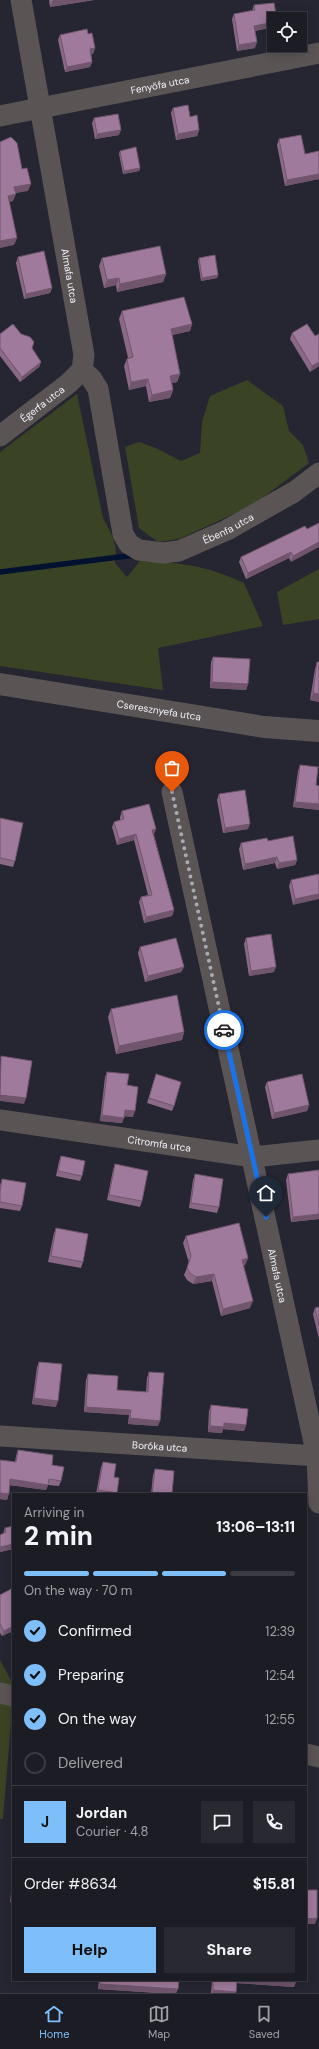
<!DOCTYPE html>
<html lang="en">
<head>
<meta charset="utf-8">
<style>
  :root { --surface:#1c1c25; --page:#292932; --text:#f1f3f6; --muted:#a0a1a7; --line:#3a3a42; --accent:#7ebef9 }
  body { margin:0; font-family:"DM Sans",sans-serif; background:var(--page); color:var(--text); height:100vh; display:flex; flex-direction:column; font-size:15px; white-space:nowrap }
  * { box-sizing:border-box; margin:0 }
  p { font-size:13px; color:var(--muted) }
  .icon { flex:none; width:22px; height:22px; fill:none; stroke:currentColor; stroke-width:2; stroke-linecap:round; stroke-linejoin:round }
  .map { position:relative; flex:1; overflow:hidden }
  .panel { position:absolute; left:12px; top:1493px; width:295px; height:488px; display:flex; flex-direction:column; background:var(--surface); border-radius:0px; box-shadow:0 2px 10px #0003,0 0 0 1px var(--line) }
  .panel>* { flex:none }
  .tools { position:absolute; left:267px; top:12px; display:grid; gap:8px }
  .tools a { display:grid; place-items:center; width:40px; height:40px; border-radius:0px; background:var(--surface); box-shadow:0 2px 10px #0003,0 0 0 1px var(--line); font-size:20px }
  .pin { position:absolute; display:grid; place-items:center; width:34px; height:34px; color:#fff; margin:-41px -17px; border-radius:50% 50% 50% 0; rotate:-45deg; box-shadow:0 0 4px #0007 }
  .pin .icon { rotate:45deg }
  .courier { position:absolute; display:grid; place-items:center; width:40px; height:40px; margin:-20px; border:3px solid #1a73e8; border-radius:50%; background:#fff; color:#222; box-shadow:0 1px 5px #0007 }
  .summary em { font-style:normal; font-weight:800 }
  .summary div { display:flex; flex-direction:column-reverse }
  .summary { display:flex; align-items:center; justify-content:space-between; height:68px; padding:0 12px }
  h1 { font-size:26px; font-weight:800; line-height:30px }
  .bar { display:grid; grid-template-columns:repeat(4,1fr); gap:6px 4px; align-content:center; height:48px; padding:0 12px }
  .bar i { height:5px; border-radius:3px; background:var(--line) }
  .bar .current { background:var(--accent) }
  .bar p { grid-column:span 4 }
  .line { display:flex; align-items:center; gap:10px; padding:0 12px; border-top:1px solid var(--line) }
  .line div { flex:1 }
  .round { display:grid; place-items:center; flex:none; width:42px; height:42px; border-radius:0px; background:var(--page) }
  ol { padding:0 12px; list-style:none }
  li { display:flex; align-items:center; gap:12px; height:44px }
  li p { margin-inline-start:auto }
  li .icon { padding:4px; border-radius:50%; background:var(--accent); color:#111; stroke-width:4 }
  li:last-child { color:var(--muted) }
  li i { width:22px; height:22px; border:2px solid var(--line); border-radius:50% }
  .primary-button { display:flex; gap:8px; margin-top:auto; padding:8px 12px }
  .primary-button a { flex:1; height:46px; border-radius:0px; background:var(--accent); color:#111; font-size:16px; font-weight:800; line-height:46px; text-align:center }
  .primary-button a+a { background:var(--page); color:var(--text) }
  .tabs { display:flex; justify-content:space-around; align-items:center; height:56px; border-top:1px solid var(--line); background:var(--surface); font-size:11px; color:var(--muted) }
  .tabs a { display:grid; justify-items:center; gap:2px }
  .tabs .current { color:var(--accent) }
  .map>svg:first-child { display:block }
  .green { fill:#3a4424 }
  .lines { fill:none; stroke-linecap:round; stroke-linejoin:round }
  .stream { stroke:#011230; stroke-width:5.5 }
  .minor { stroke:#5b5455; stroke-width:21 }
  .tertiary { stroke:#5b5455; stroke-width:22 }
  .wall { fill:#8a6986 }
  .shaded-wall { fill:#70556d }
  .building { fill:#a07a9c; stroke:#70556d }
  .done { stroke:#a8aab2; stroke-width:4; stroke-dasharray:0 7.2 }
  .route { stroke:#1a73e8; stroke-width:5 }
  .labels { text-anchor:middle; stroke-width:3; stroke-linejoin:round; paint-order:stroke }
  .street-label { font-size:10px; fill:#eff1f8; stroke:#1b1d27 }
</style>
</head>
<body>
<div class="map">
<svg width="319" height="1993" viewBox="0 0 319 1993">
  <rect width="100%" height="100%" fill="#252631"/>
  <path class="green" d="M247,380L283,406L289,431L303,445L309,463L253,505L179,539L158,542L139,528L125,447L139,442L156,448L181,461L200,453L202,422L210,396Z
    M77,394L103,518C112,535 118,543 115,563L127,577L140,561C182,563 205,565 244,583L263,626L158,648L163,690L0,666V452Z
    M319,569V619L283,625L277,592Z
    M0,1660L12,1682V1711L3,1819H0Z"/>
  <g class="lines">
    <path class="stream" d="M0,572L135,555"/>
    <g class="minor">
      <path id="s1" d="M21,0L84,355L82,370"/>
      <path id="s2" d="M0,116L319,53"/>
      <path id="s3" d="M82,370L91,378L98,389L123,534L129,544L139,550L163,553L179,551L227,530L294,492L319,473"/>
      <path id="s4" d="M0,436L69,383L82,370"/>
      <path id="s5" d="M172,792L317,1456L319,1503"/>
      <path id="s6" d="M0,1120L253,1157L319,1150"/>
      <path id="s7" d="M0,1436L319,1456"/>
      <path d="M0,1693L13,1696"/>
      <path d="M306,1754L319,1757"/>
    </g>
    <path class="tertiary" id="s8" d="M0,684L264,727L319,731"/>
  </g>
  <path class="wall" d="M49,0H94L50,7Z
    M254,5L274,19V27L255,31V48L237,51L232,19L234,14L252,11Z
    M88,34L95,48L93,54H91L92,62L90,67L65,72L58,40L60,35Z
    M173,108L190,117L199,130L197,136L176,140L171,113Z
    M94,118L119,135L95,139L92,123Z
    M279,139L305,154L319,151V179L285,186L277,145Z
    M120,151L140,168L139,171L123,174L119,154Z
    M18,257L52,288L50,293L24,299L16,263Z
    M102,258L166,274L163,282L117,292L116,285L104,288L99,266Z
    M199,258L218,275L217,278L201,281L198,261Z
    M122,311L192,324L190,331L172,335L180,374L177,382L172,383L173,390L170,398L149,402L146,386L129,390L124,366L127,359L128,358L119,319Z
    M292,333L315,336L319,334V366L310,372L290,339Z
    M0,334L32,349L41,362L39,367L20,382L0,356Z
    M307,529L291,562L289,558L246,579L239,562L241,557Z
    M213,657L248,684L246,690L210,688L211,662Z
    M317,662L319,702L310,700L315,669Z
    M300,765L316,785L319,786V810L293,807L298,771Z
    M219,794L248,829L223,833L217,800Z
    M122,811L154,835L174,910L172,916L144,923L139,902L141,897L148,895L134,840L117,845L112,827L114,822L120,820V817Z
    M0,818L15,861L13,867L0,864Z
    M241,843L297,860L295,865L277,869L275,863L243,870L239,849Z
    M319,874L293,905L289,886L291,880Z
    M246,938L274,972L249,976L244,944Z
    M140,947L184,967L181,972L145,982L138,953Z
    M111,1009L184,1032L182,1040L116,1054L108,1017Z
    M107,1072L127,1085L133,1117L124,1116L122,1123L100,1121L105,1077Z
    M154,1080L174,1106L172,1111L147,1103Z
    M267,1082L309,1105L307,1111L272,1119L265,1087Z
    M61,1156L82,1176L80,1181L56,1176L59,1161Z
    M115,1164L142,1201L140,1207L107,1200L113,1170Z
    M319,1170V1219L291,1222L286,1180L288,1174Z
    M195,1174L219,1207L217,1213L189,1208L193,1180Z
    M2,1179L22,1206L20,1211L0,1208V1185Z
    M56,1228L83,1262L81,1268L48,1262L54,1233Z
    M186,1236L248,1258L245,1265L243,1266L250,1308L221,1316L212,1281L193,1284L187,1280L184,1275L189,1263L183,1243Z
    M319,1307V1339L313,1314L315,1308Z
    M39,1362L56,1407L32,1404L37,1367Z
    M149,1372L158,1426L128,1424L129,1415L84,1412L86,1380L88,1374L117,1390L146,1392L147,1378Z
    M211,1405L246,1425L244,1431L223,1429L222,1433L208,1432L209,1411Z
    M18,1450L52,1465L61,1481L59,1486L48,1485L46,1490L10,1485L7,1500L0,1499L15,1462L16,1456Z
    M103,1462L114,1477L117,1493V1494H96L101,1467Z
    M155,1469L172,1494H151L153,1475Z
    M13,1526V1549L0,1552V1535L3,1534L5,1528Z
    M13,1588V1631L2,1636L0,1633V1595Z
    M13,1876V1903L10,1902Z
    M99,1980H179L178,1989L176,1993H158L98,1989Z
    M212,1980H296L294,1987L237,1983L236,1993H211Z"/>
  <path class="shaded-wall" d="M53,0H94L50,7Z
    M274,22V27L252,31L254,26Z
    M257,42L255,48L237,51L239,45Z
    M95,48L93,54L88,55L90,49Z
    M92,62L90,67L65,72L67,67Z
    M121,130L119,135L95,139L97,134Z
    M199,130L197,136L176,140L178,134Z
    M140,168L139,171L123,174L124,171Z
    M319,174V179L285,186L287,180Z
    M31,184L28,191L11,194L14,187Z
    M16,194L13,201L6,203L8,196Z
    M17,238L14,245L0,248V241Z
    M166,274L163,282L117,292L120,284Z
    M218,275L217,278L201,281L202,278Z
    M119,278L116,285L104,288L107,280Z
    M52,288L50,293L24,299L26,294Z
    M192,324L190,331L168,336L171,329Z
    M41,362L39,367L20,382L22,377Z
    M319,362V366L310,372L312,366Z
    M180,374L177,382L168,384L170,376Z
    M148,379L146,386L129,390L131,382Z
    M173,390L170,398L149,402L152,395Z
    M319,542V547L291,562L293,556Z
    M291,552L289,558L246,579L248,573Z
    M212,682L248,684L246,690L210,688Z
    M313,693L319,694V702L310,700Z
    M295,802L319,804V810L293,807Z
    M250,824L248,829L223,833L225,828Z
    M156,829L154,835L152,830Z
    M136,834L134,840L117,845L119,839Z
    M277,857L275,863L243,870L245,864Z
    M297,860L295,865L277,869L279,863Z
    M319,894V899L293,905L295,899Z
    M174,910L172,916L144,923L146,917Z
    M184,967L181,972L145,982L148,976Z
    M276,967L274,972L249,976L251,971Z
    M184,1032L182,1040L116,1054L119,1046Z
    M0,1095L26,1098L24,1104L0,1101Z
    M309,1105L307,1111L272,1119L274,1113Z
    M125,1110L135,1111L133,1117L123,1116Z
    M102,1115L124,1118L122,1123L100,1121Z
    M319,1214V1219L291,1222L293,1217Z
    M248,1258L245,1265L239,1267L242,1260Z
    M214,1274L212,1281L193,1284L196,1277Z
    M253,1301L250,1308L221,1316L223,1309Z
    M34,1398L58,1401L56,1407L32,1404Z
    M86,1407L131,1410L129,1415L84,1412Z
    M130,1418L160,1421L158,1426L128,1424Z
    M224,1423L246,1425L244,1431L223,1429L222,1433L208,1432L210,1426Z
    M10,1479L48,1485L46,1490L8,1485Z
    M0,1493L9,1494L7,1500L0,1499Z
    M13,1544V1549L0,1552V1547Z
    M13,1626V1631L2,1636L4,1631Z
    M12,1897H13V1903L10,1902Z
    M317,1918L315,1924H306V1919Z
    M236,1980H273L296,1982L294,1987L235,1983Z
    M100,1984L178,1989L176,1993H158L98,1989Z
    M213,1990L236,1992V1993H212Z"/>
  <path class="building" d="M274,3L277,19H274V22L254,26L257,42L239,45L234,14L255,10L254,5Z
    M87,29L88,34L92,33L95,48L90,49L92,62L67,67L60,35Z
    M188,105L190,117L197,115L199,130L178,134L173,108Z
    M118,114L121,130L97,134L94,118Z
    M301,135L305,154L319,151V174L287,180L279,139Z
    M11,137L17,143L22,169L27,168L31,184L14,187L16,194L8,196L17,238L0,241V142Z
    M136,147L140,168L124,171L120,151Z
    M160,246L166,274L120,284L119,278L107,280L102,258Z
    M44,251L52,288L26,294L18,257Z
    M215,255L218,275L202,278L199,258Z
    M184,297L192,324L171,329L180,374L170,376L173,390L152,395L148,379L131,382L127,359L133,357L122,311Z
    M13,324L21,334L30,337L34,342L32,348L41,362L22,377L0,348V334Z
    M307,324L315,336L319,334V362L312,366L292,333Z
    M319,523V542L293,556L291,552L248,573L241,557L305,526L307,529Z
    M213,657L250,659L248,684L212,682Z
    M317,662H319V694L313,693Z
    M300,765L318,767L316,785L319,786V804L295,802Z
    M245,790L250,824L225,828L219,794Z
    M149,804L156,829L152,830L174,910L146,917L141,897L152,895L136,834L119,839L114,822L124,819L122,811Z
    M0,818L23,823L15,861L0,858Z
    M293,836L297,860L279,863L277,857L245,864L241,843L267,838L268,841Z
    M319,874V894L295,899L291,880Z
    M271,934L276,967L251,971L246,938Z
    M176,938L184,967L148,976L140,947Z
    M177,995L184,1032L119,1046L111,1009Z
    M1,1056L32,1061L26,1098L0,1095Z
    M107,1072L129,1074L127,1085L138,1087L135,1111L125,1110L124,1118L102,1115Z
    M156,1074L181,1082L174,1106L149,1098Z
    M302,1074L309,1105L274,1113L267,1082Z
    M61,1156L85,1161L82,1176L58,1171Z
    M115,1164L148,1171L142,1201L109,1195Z
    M319,1170V1214L293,1217L288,1174Z
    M195,1174L223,1179L219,1207L191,1203Z
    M2,1179L26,1183L22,1206L0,1202V1192Z
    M239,1223L248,1258L242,1260L253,1301L223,1309L214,1274L196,1277L190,1273L187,1268L191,1256L186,1236Z
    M56,1228L88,1234L83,1262L51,1256Z
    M319,1307V1326L315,1308Z
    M39,1362L62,1364L58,1401L34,1398Z
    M149,1372L164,1373L160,1421L130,1418L131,1410L86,1407L88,1374L118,1376L117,1390L148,1392Z
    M211,1405L248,1409L246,1425L224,1423V1427L210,1426Z
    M18,1450L53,1455L52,1465L64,1467L61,1481L49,1479L48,1485L10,1479L9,1494L0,1493V1460L16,1462Z
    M103,1462L116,1464L114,1477L119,1478L117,1493L98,1490Z
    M155,1469L174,1471L172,1494H152Z
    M13,1526V1544L0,1547V1535L6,1532L5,1528Z
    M13,1588V1626L4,1631L0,1624V1595Z
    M13,1887V1897H12Z
    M306,1890H317V1918L306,1919Z
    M306,1957H307L306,1973Z
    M100,1980H179L178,1989L100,1984Z
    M213,1980H237L236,1992L213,1990Z
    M273,1980H296V1982Z"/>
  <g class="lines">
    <path class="done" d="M172,792L224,1030"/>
    <path class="route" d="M224,1030L266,1217"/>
  </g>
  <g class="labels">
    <g class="street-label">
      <text dy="4" stroke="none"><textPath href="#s2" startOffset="163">Fenyőfa utca</textPath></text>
      <text dy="4" stroke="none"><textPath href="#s1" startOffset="280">Almafa utca</textPath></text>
      <text dy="4" stroke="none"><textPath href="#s4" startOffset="53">Égerfa utca</textPath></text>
      <text dy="4" stroke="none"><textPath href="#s3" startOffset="290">Ébenfa utca</textPath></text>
      <text dy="4" stroke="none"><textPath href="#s8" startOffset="161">Cseresznyefa utca</textPath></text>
      <text dy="4" stroke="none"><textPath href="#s6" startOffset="161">Citromfa utca</textPath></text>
      <text dy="4" stroke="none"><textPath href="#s5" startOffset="495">Almafa utca</textPath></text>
      <text dy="4" stroke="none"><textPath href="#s7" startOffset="160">Boróka utca</textPath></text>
    </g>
  </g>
</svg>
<div class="tools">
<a><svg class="icon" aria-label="locate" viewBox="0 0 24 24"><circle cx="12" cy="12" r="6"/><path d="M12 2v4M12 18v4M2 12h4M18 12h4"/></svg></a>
</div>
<div class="pin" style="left:172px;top:792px;background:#ea580c"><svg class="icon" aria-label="bag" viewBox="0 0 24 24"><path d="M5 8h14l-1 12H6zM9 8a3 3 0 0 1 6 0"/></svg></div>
<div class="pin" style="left:266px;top:1217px;background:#1f2937"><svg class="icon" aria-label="home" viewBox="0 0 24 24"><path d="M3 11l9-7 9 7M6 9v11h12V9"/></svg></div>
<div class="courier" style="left:224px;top:1030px"><svg class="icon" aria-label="car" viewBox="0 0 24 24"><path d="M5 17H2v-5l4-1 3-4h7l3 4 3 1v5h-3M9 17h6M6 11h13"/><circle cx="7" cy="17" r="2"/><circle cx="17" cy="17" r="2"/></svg></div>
<section class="panel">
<div class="summary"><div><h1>2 min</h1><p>Arriving in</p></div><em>13:06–13:11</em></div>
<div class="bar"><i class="current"></i><i class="current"></i><i class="current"></i><i></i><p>On the way · 70 m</p></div>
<ol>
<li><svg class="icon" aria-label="check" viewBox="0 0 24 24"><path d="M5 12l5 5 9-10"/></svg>Confirmed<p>12:39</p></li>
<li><svg class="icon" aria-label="check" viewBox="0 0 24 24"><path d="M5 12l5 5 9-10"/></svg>Preparing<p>12:54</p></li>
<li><svg class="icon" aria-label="check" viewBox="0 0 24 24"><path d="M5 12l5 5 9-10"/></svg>On the way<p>12:55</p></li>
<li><i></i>Delivered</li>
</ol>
<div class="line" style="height:72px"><b class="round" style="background:var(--accent);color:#111">J</b><div><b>Jordan</b><p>Courier · 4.8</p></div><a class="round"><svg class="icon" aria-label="chat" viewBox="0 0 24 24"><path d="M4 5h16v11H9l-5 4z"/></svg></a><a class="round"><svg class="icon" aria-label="phone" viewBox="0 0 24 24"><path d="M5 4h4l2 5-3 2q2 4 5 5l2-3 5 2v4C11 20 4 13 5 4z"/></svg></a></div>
<div class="line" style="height:52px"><div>Order #8634</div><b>$15.81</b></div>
<div class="primary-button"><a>Help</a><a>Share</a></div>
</section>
</div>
<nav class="tabs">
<a class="current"><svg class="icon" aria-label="home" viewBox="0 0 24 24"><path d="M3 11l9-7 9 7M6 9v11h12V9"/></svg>Home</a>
<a><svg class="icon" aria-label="map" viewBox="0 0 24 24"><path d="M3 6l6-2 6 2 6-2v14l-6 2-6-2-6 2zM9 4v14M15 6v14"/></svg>Map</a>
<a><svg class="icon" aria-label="saved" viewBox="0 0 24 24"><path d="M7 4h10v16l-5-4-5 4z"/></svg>Saved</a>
</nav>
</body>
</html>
